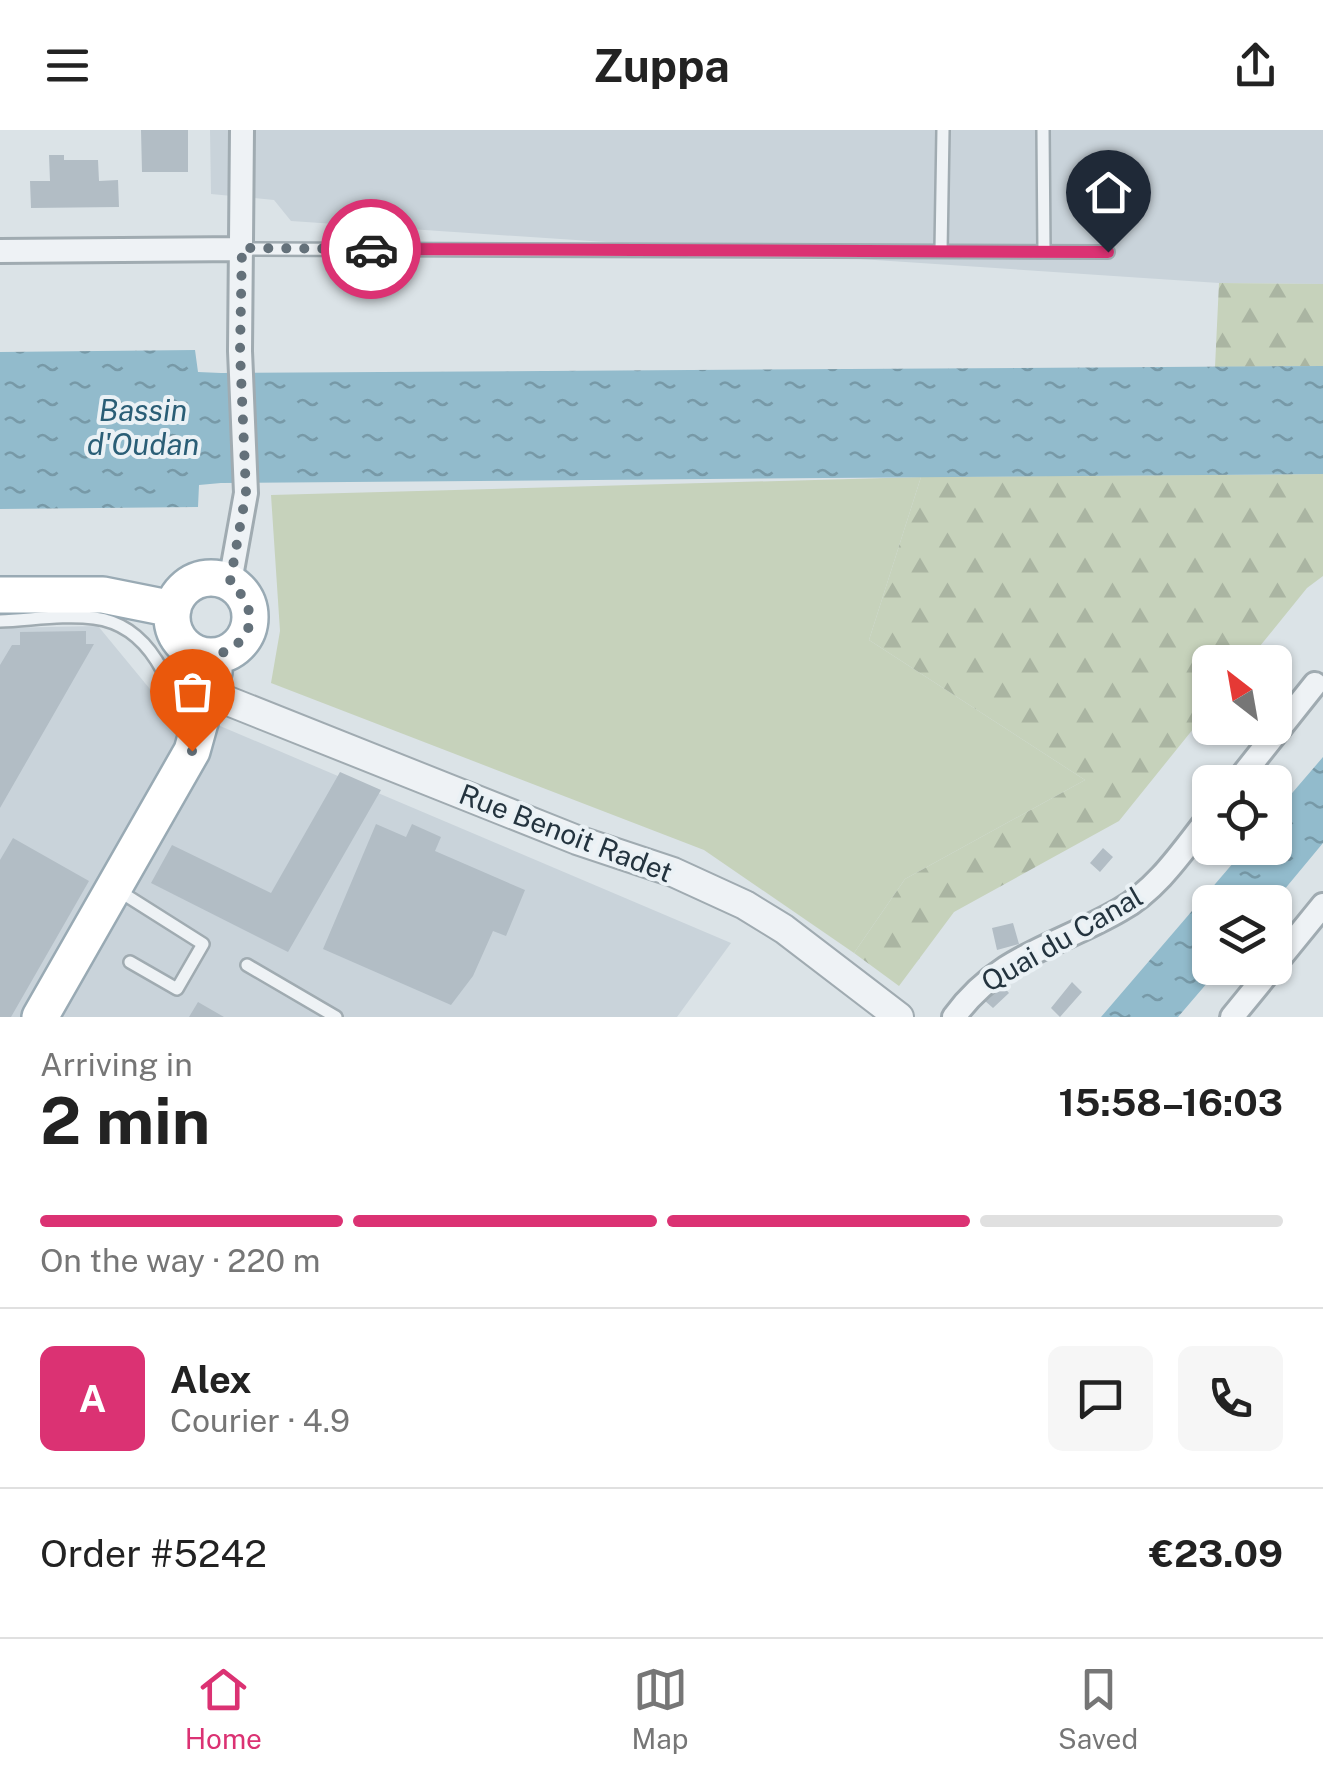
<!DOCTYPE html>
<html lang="en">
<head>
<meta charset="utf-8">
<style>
  :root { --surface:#fff; --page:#f6f6f6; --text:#222; --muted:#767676; --line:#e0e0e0; --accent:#db3273 }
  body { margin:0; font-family:"Public Sans",sans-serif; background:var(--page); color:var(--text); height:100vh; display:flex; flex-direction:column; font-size:38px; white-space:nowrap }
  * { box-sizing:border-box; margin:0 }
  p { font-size:32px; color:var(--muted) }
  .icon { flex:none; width:55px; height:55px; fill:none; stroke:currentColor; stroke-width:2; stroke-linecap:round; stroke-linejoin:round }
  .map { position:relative; height:887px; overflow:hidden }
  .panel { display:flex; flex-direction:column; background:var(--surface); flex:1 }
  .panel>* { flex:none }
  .needle { width:65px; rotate:329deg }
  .buttons { position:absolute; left:1192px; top:515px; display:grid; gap:20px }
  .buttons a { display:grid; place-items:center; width:100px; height:100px; border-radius:15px; background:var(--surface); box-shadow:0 2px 8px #0004; font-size:50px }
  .pin { position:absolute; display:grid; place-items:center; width:85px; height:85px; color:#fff; margin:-102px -42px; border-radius:50% 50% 50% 0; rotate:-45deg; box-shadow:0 0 10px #0007 }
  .pin .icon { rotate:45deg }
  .courier { position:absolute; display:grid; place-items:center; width:100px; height:100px; margin:-50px; border:8px solid #db3273; border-radius:50%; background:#fff; color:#222; box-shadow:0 2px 12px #0007 }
  .summary em { font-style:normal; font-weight:700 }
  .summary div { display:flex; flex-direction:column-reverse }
  .summary { display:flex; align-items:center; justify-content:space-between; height:170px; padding:0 40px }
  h1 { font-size:65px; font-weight:700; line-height:75px }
  .bar { display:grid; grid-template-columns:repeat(4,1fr); gap:15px 10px; align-content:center; height:120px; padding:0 40px }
  .bar i { height:12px; border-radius:8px; background:var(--line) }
  .bar .active { background:var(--accent) }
  .bar p { grid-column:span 4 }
  .line { display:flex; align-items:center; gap:25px; padding:0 40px; border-top:2px solid var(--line) }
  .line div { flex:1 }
  .round { display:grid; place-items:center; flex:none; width:105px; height:105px; border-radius:15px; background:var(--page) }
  header { display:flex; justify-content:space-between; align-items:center; height:130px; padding:0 40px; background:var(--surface); font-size:45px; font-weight:700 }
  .tab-bar { display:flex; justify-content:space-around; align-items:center; height:140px; border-top:2px solid var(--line); background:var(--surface); font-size:28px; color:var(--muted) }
  .tab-bar a { display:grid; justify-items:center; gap:5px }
  .tab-bar .active { color:var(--accent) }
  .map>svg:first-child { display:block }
  .built { fill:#c9d3da }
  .green { fill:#c6d2bb }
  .forest { fill:url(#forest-firs) }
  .water { fill:url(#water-ripples) }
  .building { fill:#b2bdc5 }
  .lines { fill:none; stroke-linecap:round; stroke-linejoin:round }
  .service-casing { stroke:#a0abb1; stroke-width:16 }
  .minor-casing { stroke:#a0abb1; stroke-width:28 }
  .tertiary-casing { stroke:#a0abb1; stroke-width:32 }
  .primary-casing { stroke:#99aab4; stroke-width:40 }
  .service { stroke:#eef2f5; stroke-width:11 }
  .minor { stroke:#eef2f5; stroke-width:22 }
  .tertiary { stroke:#eef2f5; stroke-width:28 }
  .primary { stroke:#fff; stroke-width:35 }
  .done { stroke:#64717a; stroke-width:10; stroke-dasharray:0 18 }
  .route { stroke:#db3273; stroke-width:12 }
  .labels { text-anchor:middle; stroke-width:8; stroke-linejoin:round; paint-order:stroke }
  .street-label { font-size:28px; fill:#24343f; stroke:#eaf1f5 }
  .water-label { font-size:30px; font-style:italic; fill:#2a5e76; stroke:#eaf1f5 }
</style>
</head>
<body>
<header><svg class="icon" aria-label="menu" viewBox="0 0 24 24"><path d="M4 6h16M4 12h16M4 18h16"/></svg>Zuppa<svg class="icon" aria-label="share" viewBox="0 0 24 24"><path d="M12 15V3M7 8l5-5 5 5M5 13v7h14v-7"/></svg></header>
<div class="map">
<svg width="1323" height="887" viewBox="0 0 1323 887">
  <defs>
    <pattern id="forest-firs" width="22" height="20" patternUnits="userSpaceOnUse" patternTransform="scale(2.5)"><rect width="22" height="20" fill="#c6d2bb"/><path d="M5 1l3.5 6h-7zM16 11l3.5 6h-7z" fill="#aab5a2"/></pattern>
    <pattern id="water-ripples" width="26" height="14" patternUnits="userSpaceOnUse" patternTransform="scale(2.5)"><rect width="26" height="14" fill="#92bbcc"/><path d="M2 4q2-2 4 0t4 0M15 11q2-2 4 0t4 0" fill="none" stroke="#7799a7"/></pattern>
  </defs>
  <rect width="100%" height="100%" fill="#dbe3e7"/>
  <path class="built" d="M210,0H1323V154L1219,153L291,91L274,70L211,64Z
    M98,496L159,570L731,813L677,887H0V498Z"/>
  <path class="green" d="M921,347L869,510L1085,650L905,749L854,823L704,720L271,553L280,501L271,365Z"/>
  <path class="forest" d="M1219,153L1323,154V236L1215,237Z
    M1323,344V446L1307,458L1247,532H1210V578L1119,691L954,782L899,856L854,823L905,749L1085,650L869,510L921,347Z"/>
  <path class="water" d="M195,220L198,242L221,243L1323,236V344L221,353L199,355L198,377L0,379V222Z
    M1323,627V713L1274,772H1210V838H1220L1178,887H1101L1246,718H1275V683Z"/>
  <path class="building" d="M141,0H188V42H142Z
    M49,25H64V30H98L99,51L118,50L119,77L31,78L30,51H50Z
    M86,501V514H94L0,678V535L12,515H20V502Z
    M340,642L381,660L288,822L151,753L172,715L271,763Z
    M376,694L406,707L412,694L441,707L435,721L525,760L506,806L493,801L473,846L451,875L323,819Z
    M13,708L89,751L11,887H0V730Z
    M1103,718L1113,727L1100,742L1090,733Z
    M1013,793L1019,814L997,820L992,798Z
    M1072,852L1082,862L1060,887L1051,878Z
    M1001,854L1009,863L993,878L984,870Z
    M198,872L224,887H189Z"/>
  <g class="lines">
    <defs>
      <path id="service" d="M1043,0L1044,121
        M243,119L1108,122
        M941,121L943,0
        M0,491C30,490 64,484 94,488C152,495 172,556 186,603
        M116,759L203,814L177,859L130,832
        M247,835L336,887"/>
      <path id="minor" d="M0,121L243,119
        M230,452L246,363L240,221L242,0
        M1237,652L1315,554
        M1275,834L1323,775
        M954,887C999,825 1058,816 1120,780C1158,759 1183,720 1210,686
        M1232,887L1272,838"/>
      <path id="tertiary" d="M208,563L577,710L673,742L745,775L784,799L899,887"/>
      <path id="primary" d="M172 487a39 39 0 1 1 78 0a39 39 0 1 1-78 0Z
        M0,465H103L173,479
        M40,887L192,621L214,542V526"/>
    </defs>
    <use href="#service" class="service-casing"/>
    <use href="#minor" class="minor-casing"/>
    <use href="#tertiary" class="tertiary-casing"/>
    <use href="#primary" class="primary-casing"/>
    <use href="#service" class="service"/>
    <use href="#minor" class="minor"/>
    <use href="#tertiary" class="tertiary"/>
    <use href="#primary" class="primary"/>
  </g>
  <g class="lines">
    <path class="done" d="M192,621L214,542V526C254,513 262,482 230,452L246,363L240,221L242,118L371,119"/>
    <path class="route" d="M371,119L1108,122"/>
  </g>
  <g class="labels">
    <g class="street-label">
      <text transform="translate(566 703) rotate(21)" y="10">Rue Benoit Radet</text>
      <text transform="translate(1062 809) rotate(-30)" y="10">Quai du Canal</text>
    </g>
    <g class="water-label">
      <text x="143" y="291">Bassin<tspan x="143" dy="34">d'Oudan</tspan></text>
    </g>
  </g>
</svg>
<div class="buttons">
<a><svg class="needle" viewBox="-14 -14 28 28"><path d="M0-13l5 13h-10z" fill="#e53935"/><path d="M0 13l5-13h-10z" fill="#767676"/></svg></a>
<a><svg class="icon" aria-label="locate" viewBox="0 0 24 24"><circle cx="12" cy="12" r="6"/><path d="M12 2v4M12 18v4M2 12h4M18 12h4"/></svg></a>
<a><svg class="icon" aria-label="layers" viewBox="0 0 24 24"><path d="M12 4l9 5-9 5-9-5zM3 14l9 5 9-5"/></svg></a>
</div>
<div class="pin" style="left:192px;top:621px;background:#ea580c"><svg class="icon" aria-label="bag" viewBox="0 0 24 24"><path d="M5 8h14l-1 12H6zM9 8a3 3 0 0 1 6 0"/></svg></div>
<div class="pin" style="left:1108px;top:122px;background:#1f2937"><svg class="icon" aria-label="home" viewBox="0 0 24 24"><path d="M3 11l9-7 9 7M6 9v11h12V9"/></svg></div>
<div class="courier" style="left:371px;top:119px"><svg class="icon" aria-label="car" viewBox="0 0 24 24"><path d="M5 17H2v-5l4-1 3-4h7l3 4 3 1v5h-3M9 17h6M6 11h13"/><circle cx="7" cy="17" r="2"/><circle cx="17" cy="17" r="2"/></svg></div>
</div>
<section class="panel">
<div class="summary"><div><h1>2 min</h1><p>Arriving in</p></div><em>15:58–16:03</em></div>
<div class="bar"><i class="active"></i><i class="active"></i><i class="active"></i><i></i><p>On the way · 220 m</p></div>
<div class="line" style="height:180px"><b class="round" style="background:var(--accent);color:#fff">A</b><div><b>Alex</b><p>Courier · 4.9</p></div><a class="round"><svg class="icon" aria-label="chat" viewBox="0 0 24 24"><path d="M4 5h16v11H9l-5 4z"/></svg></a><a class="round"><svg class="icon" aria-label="phone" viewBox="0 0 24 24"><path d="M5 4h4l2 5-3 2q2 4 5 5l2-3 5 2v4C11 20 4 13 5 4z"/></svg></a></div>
<div class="line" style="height:130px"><div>Order #5242</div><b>€23.09</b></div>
</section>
<nav class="tab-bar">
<a class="active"><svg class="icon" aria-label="home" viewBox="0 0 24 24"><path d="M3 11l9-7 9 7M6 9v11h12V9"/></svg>Home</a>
<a><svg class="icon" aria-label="map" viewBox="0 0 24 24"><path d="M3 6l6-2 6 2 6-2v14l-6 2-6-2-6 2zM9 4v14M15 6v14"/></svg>Map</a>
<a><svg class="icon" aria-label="saved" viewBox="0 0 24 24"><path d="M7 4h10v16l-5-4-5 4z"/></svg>Saved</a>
</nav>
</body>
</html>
